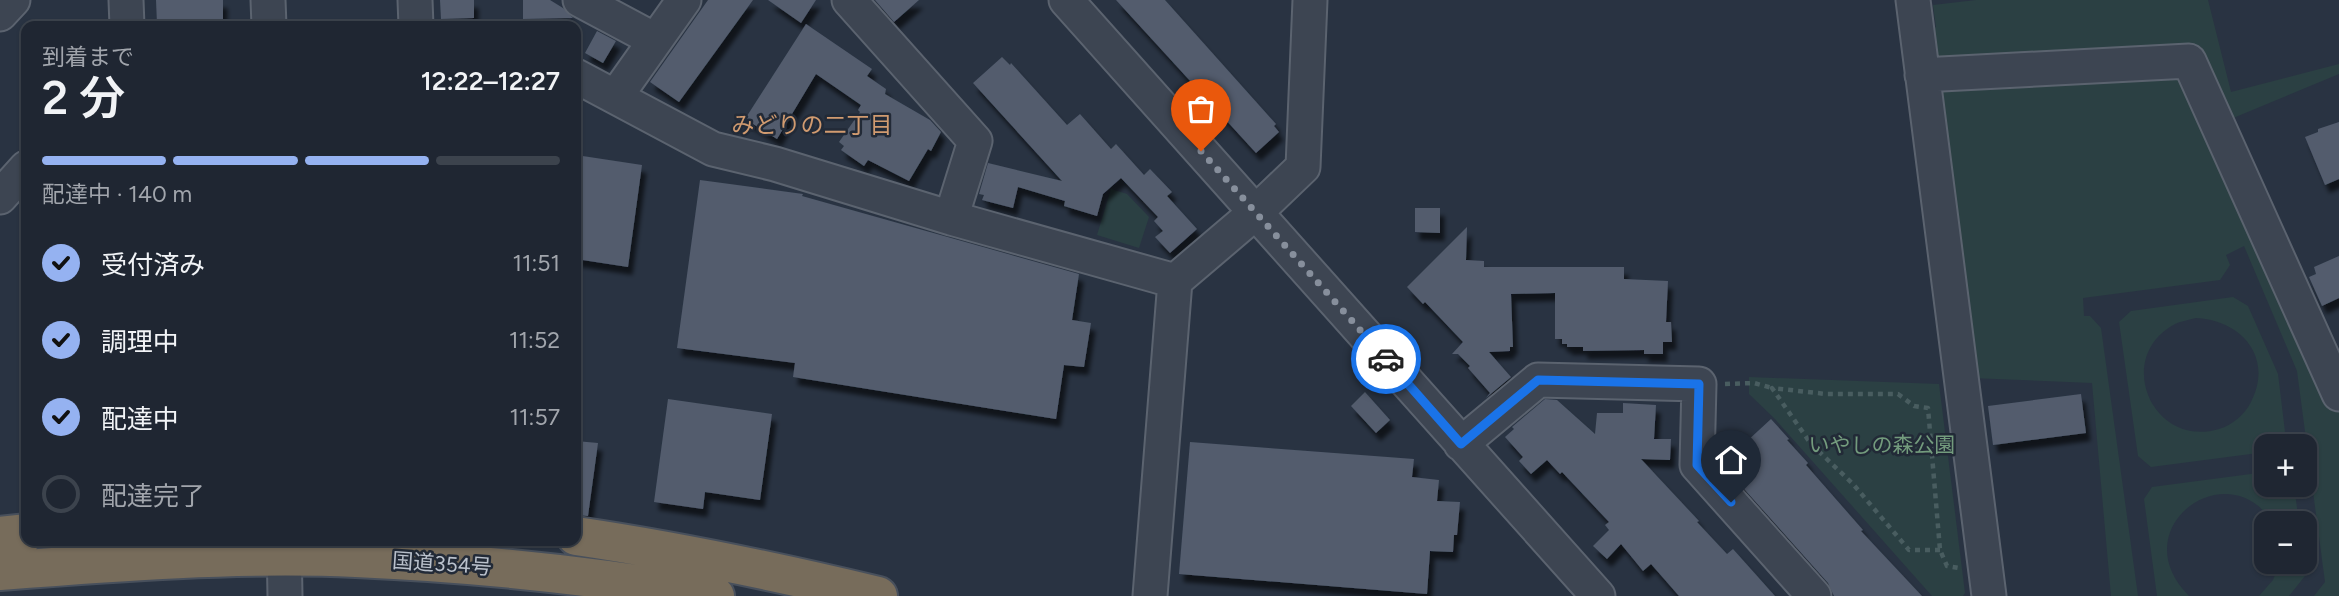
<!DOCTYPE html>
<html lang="ja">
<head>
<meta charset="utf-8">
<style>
  :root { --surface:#1f2632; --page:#2c323e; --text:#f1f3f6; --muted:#a1a5ac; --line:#3c434d; --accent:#95b2f1 }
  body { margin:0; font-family:Figtree,"Noto Sans JP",sans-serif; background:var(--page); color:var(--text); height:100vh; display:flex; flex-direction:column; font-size:26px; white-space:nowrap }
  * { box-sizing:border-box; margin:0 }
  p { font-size:23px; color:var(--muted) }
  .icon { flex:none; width:38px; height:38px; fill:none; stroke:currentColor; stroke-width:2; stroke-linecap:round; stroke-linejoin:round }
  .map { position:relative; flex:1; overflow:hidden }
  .side { position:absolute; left:21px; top:21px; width:560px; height:525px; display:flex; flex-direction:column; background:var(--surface); border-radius:14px; box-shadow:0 2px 5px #0004,0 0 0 2px var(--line) }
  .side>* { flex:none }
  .buttons { position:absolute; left:2254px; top:434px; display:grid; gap:14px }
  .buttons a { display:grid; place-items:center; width:63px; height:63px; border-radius:14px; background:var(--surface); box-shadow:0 2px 5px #0004,0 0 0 2px var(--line); font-size:35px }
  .pin { position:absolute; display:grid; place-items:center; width:60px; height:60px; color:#fff; margin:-72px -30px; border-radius:50% 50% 50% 0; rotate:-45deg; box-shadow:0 0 7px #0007 }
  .pin .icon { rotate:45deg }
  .courier { position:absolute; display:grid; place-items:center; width:70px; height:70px; margin:-35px; border:5px solid #1a73e8; border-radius:50%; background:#fff; color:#222; box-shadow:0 2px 9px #0007 }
  .summary em { font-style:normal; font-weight:600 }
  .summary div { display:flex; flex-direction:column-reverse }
  .summary { display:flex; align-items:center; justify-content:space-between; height:119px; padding:0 21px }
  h1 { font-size:46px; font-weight:600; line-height:52px }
  .bar { display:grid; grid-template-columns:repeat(4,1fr); gap:10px 7px; align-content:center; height:84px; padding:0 21px }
  .bar i { height:9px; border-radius:5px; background:var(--line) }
  .bar .current { background:var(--accent) }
  .bar p { grid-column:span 4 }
  ol { padding:0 21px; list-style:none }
  li { display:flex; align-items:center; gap:21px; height:77px }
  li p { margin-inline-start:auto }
  li .icon { padding:7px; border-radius:50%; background:var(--accent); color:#111; stroke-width:4 }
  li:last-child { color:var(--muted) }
  li i { width:38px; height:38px; border:4px solid var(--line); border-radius:50% }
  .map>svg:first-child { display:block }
  .green { fill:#2b4043; fill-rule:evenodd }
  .building { fill:#525c6d; filter:url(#shadow) }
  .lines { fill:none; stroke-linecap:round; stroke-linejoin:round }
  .minor-casing { stroke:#5b636f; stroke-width:37 }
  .highway-casing { stroke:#48505c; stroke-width:42 }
  .path { stroke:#495d60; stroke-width:4.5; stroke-dasharray:5 5; stroke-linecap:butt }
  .minor { stroke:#3d4552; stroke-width:33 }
  .highway { stroke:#776c5b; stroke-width:38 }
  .done { stroke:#878f9c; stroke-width:7; stroke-dasharray:0 12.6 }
  .route { stroke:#1a73e8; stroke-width:9 }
  .labels { text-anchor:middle; stroke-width:5; stroke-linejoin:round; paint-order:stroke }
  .park-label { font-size:21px; fill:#739b7d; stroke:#222a37 }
  .street-label { font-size:21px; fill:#bac1cc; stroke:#222a37 }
  .neighbourhood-label { font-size:23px; fill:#d19b70; stroke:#222a37 }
</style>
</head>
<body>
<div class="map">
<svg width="2339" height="596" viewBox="0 0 2339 596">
  <defs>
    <filter id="shadow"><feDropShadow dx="4.5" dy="8" stdDeviation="2" flood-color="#0009"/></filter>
  </defs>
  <rect width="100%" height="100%" fill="#293342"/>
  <path class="green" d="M1976,0H2208L2231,92L2339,64V74L2226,121L2193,53L1939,63L1927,32L1936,27L1933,5Z
    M2178,73L2329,397L2339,411V596H2314L2325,582L2297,371L2244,246L2226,255L2230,265L2220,280L2083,298L2084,316H2090L2101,328L2138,596H2111L2092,383L1971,378L1936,91Z
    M1111,189L1127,194L1149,217L1139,248L1097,235Z
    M2233,297L2248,306L2278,374L2286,440L2280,446H2266V452L2151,467L2138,456L2119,322L2131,311ZM2196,318C2241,320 2274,357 2251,402C2245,414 2233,425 2219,429C2152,449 2113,357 2175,324C2181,321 2189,320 2196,318Z
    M1749,377L1939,384L1965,593L1963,596H1932L1775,419L1749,394Z
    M2266,472V485H2294L2299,523H2273C2228,451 2121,528 2189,596H2157L2144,499L2152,487Z
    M2280,562H2303L2305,576L2289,596H2259L2273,580Z"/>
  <path class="building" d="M156,0H223V23L157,24Z
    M440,0H474V18L441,19Z
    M523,0H550L563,8L573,18L523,19Z
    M708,0H753L679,102L650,82Z
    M768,0H816L801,23Z
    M875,0H919L894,22Z
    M1116,0H1165L1276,124L1274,126L1279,132L1256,153Z
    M806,24L872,69L867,76L886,89L885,94L930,120L941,132L931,151L928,149L909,181L868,160L864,166L841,150L844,146L839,142L860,112L858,110L861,105L816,74L777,139L745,119Z
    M597,31L616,41L603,63L585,53Z
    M1002,57L1010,65L1011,63L1067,125L1080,114L1111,149L1116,144L1144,175L1150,169L1172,192L1167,196L1197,229L1170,253L1155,237L1163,231L1154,221L1158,217L1121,178L1103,194L1097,216L1064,206L1065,201L1018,187L1013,208L982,200L984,195L979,194L988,163L1062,181L973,83Z
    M2339,122V179L2325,185L2305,137L2318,132V129Z
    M576,155L642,165L628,267L576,259Z
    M700,180L803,194L802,196L1079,274L1072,320L1091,323L1084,367L1064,365L1056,419L793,377L795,363L677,348Z
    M1415,208H1440V233L1415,232Z
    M1467,227L1466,260L1484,261V267H1624V279L1668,281L1666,322H1671L1672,342H1663V354H1644V350L1583,351V347H1567V344H1562V339H1555V293L1511,294L1513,347H1510V351L1489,352L1511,377L1486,398L1490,393L1468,368L1470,366L1458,354H1452L1463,342L1425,302L1423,304L1407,287Z
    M2339,256V298L2322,306L2309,277L2316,274L2314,267Z
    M1365,392L1390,420L1376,433L1351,406Z
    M2081,394L2086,433L1993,445L1988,406Z
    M668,399L772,414L760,500L705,492L703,509L654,502Z
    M1545,399L1557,400L1595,434L1597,413H1623V403L1656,405L1654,439H1671L1670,460L1641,459L1699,521L1697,522L1727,554L1733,549L1775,596H1679L1651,564L1643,571L1621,544L1607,559L1593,546L1609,530L1605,525L1609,522L1562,472L1560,474L1547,460L1531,474L1519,461L1523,457L1505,437L1514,429L1512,427Z
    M1771,419L1789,439L1787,440L1808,463L1806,465L1863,530L1861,531L1922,596H1834L1833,594L1828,583L1720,462L1731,452L1733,454Z
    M576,441L598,443L588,516L576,515Z
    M1190,442L1414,459L1412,477L1439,480L1437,501L1460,502L1457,535H1454L1453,552L1430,551L1427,594L1179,574Z"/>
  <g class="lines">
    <defs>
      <path id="minor" d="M126,0L127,26
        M268,0L269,26
        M415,0L416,26
        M580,0L655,40
        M849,0L975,141L951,218
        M1066,0L1598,596
        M1913,0L1989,596
        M0,14L13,0
        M1922,75L2189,61L2339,394
        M576,76L713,149L775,164L951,218L1175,281L1256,212L1303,167L1310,0
        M616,96L684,0
        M0,197L26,168
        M1461,444L1538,380L1699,384L1697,465L1814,596
        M284,541L285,596
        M1150,596L1175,281"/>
      <path id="highway" d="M0,536L26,533
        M576,536C678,551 778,572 878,596
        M0,571C118,562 237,553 356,558C476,563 596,576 715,596"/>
    </defs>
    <use href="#minor" class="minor-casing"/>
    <use href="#highway" class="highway-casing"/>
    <path class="path" d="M1725,384L1754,383L1772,388
      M1940,550H1909L1853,484L1811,444L1772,388L1826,394H1898L1914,406L1928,408L1940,550L1947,566L1959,568"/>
    <use href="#minor" class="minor"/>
    <use href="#highway" class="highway"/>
  </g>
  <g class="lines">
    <path class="done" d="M1201,151L1386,359"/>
    <path class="route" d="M1386,359L1461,444L1538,380L1699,384L1697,465L1731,502"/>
  </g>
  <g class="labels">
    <g class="park-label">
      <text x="1882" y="452">いやしの森公園</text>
    </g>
    <g class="street-label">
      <text transform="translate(442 564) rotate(4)" y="7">国道354号</text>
    </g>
    <g class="neighbourhood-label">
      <text x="812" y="133">みどりの二丁目</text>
    </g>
  </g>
</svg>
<div class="buttons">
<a>+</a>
<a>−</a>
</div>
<div class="pin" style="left:1201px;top:151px;background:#ea580c"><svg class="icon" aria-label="bag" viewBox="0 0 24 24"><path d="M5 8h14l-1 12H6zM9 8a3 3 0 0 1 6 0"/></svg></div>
<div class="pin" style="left:1731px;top:502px;background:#1f2937"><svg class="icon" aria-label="home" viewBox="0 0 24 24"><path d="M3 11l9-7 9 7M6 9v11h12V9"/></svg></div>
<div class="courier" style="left:1386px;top:359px"><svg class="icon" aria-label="car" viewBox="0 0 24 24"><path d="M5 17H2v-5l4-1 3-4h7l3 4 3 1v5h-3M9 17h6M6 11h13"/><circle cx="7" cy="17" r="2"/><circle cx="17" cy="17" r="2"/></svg></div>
<section class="side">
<div class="summary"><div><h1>2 分</h1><p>到着まで</p></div><em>12:22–12:27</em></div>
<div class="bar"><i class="current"></i><i class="current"></i><i class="current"></i><i></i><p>配達中 · 140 m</p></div>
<ol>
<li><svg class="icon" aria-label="check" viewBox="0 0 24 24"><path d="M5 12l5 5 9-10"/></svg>受付済み<p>11:51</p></li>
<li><svg class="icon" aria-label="check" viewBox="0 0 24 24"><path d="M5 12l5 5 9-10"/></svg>調理中<p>11:52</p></li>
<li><svg class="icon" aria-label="check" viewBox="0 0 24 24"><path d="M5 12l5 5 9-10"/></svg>配達中<p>11:57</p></li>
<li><i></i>配達完了</li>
</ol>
</section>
</div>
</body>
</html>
